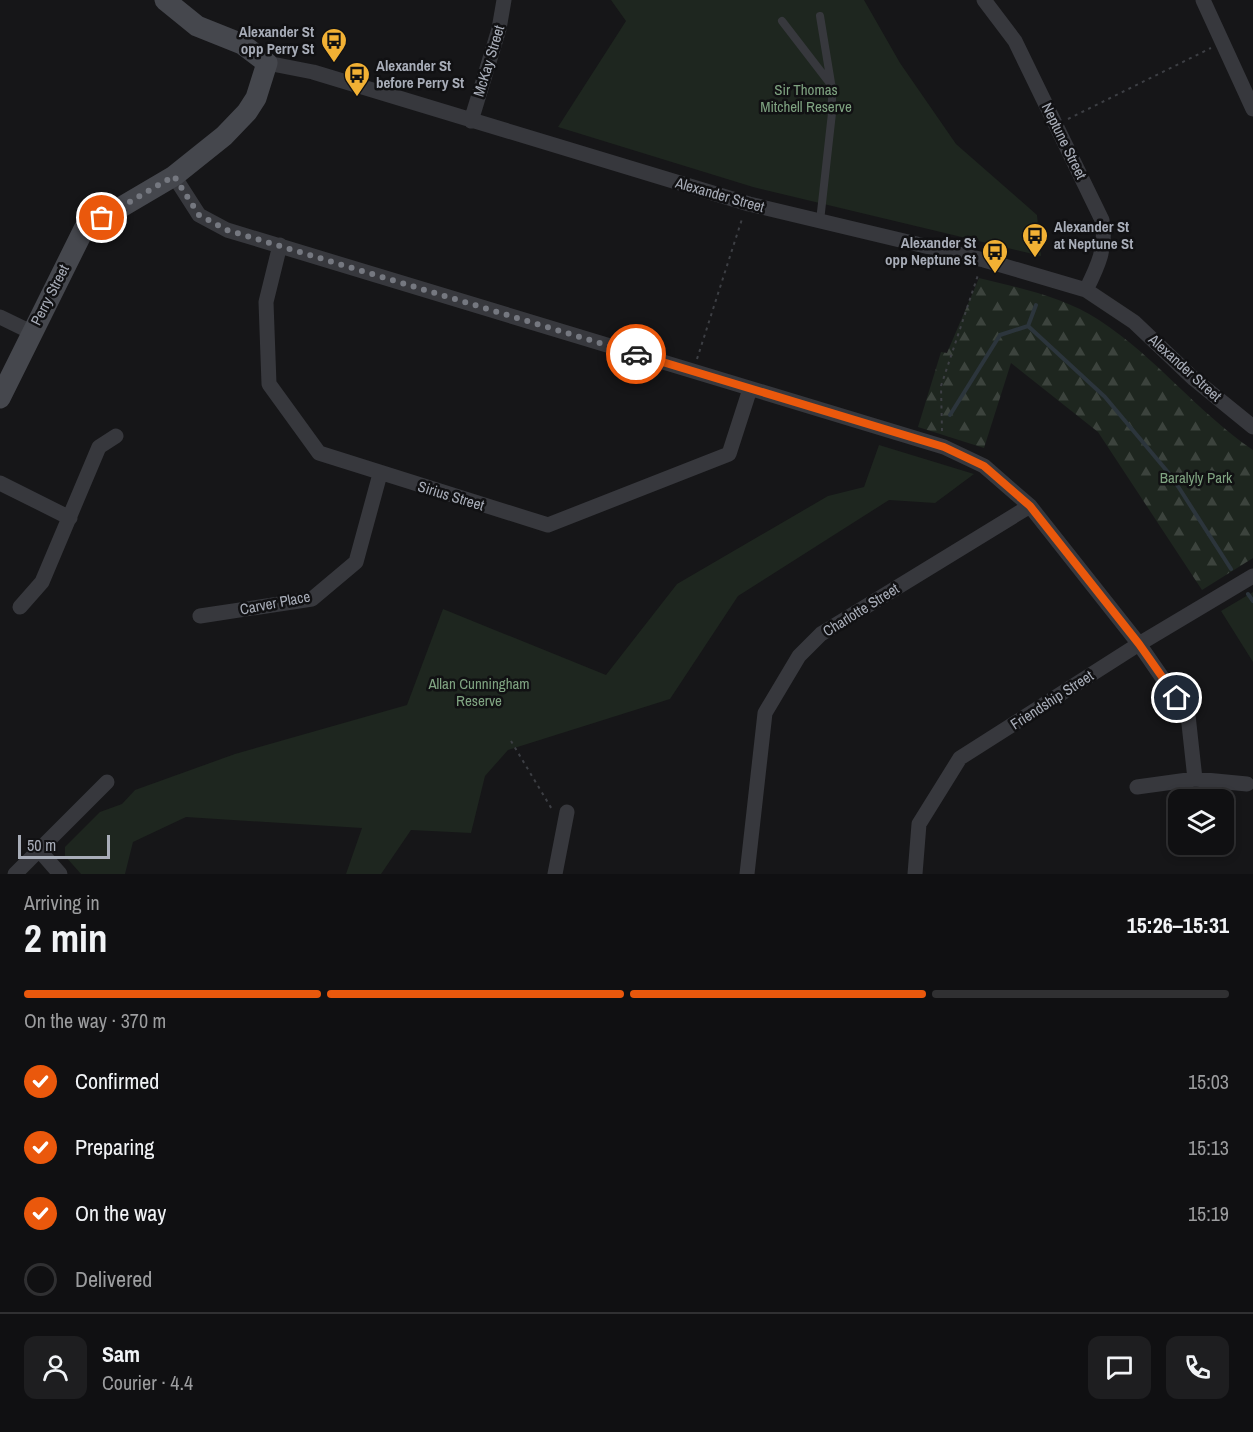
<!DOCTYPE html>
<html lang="en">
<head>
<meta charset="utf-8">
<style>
  :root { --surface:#101012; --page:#1e1e20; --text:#f1f3f6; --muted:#9c9d9f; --line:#303032; --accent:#ea580c }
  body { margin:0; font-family:"Archivo Narrow",sans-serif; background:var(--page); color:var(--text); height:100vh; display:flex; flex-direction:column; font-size:22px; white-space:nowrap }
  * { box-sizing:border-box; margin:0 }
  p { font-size:20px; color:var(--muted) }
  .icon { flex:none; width:33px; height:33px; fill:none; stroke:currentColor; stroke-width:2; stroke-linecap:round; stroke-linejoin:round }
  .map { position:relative; height:874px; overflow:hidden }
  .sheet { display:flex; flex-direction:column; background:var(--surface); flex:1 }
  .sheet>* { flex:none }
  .tools { position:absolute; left:1168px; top:789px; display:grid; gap:12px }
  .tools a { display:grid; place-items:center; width:66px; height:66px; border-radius:12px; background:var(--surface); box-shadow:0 3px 9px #0003,0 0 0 2px var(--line); font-size:30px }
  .scale { position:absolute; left:18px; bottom:15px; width:92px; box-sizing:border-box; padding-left:6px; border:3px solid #a8adb8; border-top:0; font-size:16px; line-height:21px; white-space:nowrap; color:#a8adb8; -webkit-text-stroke:4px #111113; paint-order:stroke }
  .pin { position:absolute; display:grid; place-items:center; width:51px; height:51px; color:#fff; margin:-26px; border:3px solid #fff; border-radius:50%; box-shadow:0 2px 6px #0007 }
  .courier { position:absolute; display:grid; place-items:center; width:60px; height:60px; margin:-30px; border:4px solid #ea580c; border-radius:50%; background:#fff; color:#222; box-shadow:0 2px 8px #0007 }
  .summary em { font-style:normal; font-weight:700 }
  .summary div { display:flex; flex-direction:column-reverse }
  .summary { display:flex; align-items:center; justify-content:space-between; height:102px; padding:0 24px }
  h1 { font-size:39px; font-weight:700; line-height:45px }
  .bar { display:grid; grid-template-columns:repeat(4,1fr); gap:9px 6px; align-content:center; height:72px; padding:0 24px }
  .bar i { height:8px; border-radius:4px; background:var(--line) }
  .bar .selected { background:var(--accent) }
  .bar p { grid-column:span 4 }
  .line { display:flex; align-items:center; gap:15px; padding:0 24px; border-top:2px solid var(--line) }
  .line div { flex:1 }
  .round { display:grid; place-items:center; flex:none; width:63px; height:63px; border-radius:12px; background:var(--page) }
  ol { padding:0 24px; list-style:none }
  li { display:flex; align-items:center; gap:18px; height:66px }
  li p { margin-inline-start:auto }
  li .icon { padding:6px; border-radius:50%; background:var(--accent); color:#fff; stroke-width:4 }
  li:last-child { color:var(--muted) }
  li i { width:33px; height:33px; border:3px solid var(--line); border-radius:50% }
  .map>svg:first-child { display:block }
  .green { fill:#1e261f }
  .forest { fill:url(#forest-firs) }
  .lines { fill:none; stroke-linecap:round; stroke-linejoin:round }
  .stream { stroke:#2c353c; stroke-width:4 }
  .path { stroke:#3d3f44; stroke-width:2; stroke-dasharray:3 4.5; stroke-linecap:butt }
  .lane { stroke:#37383d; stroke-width:8 }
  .street { stroke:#37383d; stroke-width:15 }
  .secondary { stroke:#45474d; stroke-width:21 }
  .done { stroke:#757880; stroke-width:6; stroke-dasharray:0 10.8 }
  .route { stroke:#ea580c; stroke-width:8 }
  .labels { text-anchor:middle; stroke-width:5; stroke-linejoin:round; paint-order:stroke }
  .poi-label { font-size:15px; font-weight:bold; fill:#a8adb8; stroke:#111113; text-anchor:end }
  .street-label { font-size:15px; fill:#a8adb8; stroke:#111113 }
  .park-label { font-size:15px; fill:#7fa381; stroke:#111113 }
</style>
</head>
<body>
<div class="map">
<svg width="1253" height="874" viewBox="0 0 1253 874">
  <defs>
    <pattern id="forest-firs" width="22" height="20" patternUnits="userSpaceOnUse" patternTransform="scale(1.5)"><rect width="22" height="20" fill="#1e261f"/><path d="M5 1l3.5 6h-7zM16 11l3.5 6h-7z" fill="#3c433d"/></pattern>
  </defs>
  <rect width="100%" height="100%" fill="#161618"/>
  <path class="green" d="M611,0H864L900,63L956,144L1037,215L1041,256L753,187L558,127L626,21Z
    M879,445L974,474L935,503L889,500L738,596L670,699L508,750L485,776L471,833L411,830L381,874H346L362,828L186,817L133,842L125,874H81L65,856V847L100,812L122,804L135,790L235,754L407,705L443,609L606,675L677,584L828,496L864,487Z
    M1253,592V662L1221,611Z"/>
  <path class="forest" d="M979,278C1020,288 1064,297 1099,320C1156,357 1197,412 1253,450V558L1202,590L1098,432L1011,363L984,448L918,427L941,352L947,353Z"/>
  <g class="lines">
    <path class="stream" d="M1036,305L1028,326L1105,397L1172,477L1231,569
      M950,415L1000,335L1028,326
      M1248,594L1253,601"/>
    <path class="path" d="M1068,119L1211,48
      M697,359L742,219
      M942,431L941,386L978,275
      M511,741L553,811"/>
    <path class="lane" d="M820,16L831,83
      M782,21L832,86V113L820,221"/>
    <path class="street" d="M984,0L1015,41L1102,220C1107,247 1098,266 1086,290
      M1203,0L1253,109
      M267,63L313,72L749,204L984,260L1086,290L1134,322L1194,379L1253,427
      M471,121L499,29L504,0
      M174,176L199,215L227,230L944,447L984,466L1030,506L1139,644L1188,715L1195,779
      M280,245L266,302L269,384L319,453L548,525L729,454L750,389
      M0,317L31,332
      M0,483L70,518
      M20,607L42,582L99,447L116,436
      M200,616L312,599L356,562L380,474
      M1137,787L1195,779L1247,784
      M39,850L60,874
      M15,874L107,782
      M555,874L567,812
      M747,874L765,713L799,656L821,634L1030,506
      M915,874L919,824L960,758L1139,644L1253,576"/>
    <path class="secondary" d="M0,398L84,229L174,176L224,136L247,112L256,98L267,63L242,44L197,26L165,0"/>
  </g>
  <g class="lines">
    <path class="done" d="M102,218L174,176L199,215L227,230L636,354"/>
    <path class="route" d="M636,354L944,447L984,466L1030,506L1139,644L1177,698"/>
  </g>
  <defs>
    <symbol id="bus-pin" viewBox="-11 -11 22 30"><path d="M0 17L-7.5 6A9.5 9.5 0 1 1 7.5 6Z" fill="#f2b134" stroke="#111113"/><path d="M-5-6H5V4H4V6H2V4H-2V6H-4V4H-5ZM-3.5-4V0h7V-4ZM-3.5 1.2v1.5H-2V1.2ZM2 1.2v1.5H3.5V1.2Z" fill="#111"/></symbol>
  </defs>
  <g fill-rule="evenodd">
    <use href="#bus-pin" x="319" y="26" width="30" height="40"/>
    <use href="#bus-pin" x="342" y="60" width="30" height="40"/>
    <use href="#bus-pin" x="1020" y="221" width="30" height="40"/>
    <use href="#bus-pin" x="980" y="237" width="30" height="40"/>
  </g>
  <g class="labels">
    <g class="poi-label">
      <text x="314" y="37">Alexander St<tspan x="314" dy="17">opp Perry St</tspan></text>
      <text x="376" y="71" text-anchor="start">Alexander St<tspan x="376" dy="17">before Perry St</tspan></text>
      <text x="1054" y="232" text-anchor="start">Alexander St<tspan x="1054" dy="17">at Neptune St</tspan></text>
      <text x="976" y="248">Alexander St<tspan x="976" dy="17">opp Neptune St</tspan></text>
    </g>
    <g class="street-label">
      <text transform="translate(489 61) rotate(-73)" y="5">McKay Street</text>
      <text transform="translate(1064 141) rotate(64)" y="5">Neptune Street</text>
      <text transform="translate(720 195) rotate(16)" y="5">Alexander Street</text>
      <text transform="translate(50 295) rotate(-63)" y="5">Perry Street</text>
      <text transform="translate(1185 368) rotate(42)" y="5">Alexander Street</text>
      <text transform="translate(451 496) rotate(17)" y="5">Sirius Street</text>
      <text transform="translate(275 603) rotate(-11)" y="5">Carver Place</text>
      <text transform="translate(861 610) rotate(-32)" y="5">Charlotte Street</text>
      <text transform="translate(1052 700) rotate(-33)" y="5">Friendship Street</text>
    </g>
    <g class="park-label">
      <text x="806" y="95">Sir Thomas<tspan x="806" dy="17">Mitchell Reserve</tspan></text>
      <text x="1196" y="483">Baralyly Park</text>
      <text x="479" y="689">Allan Cunningham<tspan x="479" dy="17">Reserve</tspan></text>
    </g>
  </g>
</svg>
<div class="tools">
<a><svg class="icon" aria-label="layers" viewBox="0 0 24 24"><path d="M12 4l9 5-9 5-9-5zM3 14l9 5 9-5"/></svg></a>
</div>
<div class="scale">50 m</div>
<div class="pin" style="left:102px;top:218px;background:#ea580c"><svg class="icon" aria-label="bag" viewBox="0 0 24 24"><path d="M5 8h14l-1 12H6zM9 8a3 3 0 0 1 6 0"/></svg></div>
<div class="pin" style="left:1177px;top:698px;background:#1f2937"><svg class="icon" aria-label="home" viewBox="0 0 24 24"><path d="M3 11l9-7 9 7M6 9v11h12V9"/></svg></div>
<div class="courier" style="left:636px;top:354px"><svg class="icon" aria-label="car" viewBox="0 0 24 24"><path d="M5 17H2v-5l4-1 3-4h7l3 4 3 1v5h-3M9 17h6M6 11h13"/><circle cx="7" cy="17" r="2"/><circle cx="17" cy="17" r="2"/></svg></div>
</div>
<section class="sheet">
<div class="summary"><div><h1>2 min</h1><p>Arriving in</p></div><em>15:26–15:31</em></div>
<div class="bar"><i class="selected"></i><i class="selected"></i><i class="selected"></i><i></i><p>On the way · 370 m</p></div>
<ol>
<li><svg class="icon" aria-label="check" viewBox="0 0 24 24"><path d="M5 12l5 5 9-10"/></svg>Confirmed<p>15:03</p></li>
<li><svg class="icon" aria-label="check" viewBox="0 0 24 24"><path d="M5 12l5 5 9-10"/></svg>Preparing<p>15:13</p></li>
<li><svg class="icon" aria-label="check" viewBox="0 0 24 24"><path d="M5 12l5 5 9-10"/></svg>On the way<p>15:19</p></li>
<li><i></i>Delivered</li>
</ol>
<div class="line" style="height:108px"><a class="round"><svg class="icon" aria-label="person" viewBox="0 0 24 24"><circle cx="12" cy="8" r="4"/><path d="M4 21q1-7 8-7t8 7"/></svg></a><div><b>Sam</b><p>Courier · 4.4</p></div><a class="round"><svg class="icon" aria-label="chat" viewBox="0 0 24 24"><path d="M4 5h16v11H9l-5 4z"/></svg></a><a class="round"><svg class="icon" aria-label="phone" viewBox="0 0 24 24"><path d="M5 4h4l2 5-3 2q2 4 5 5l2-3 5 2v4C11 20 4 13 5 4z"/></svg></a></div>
</section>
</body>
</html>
